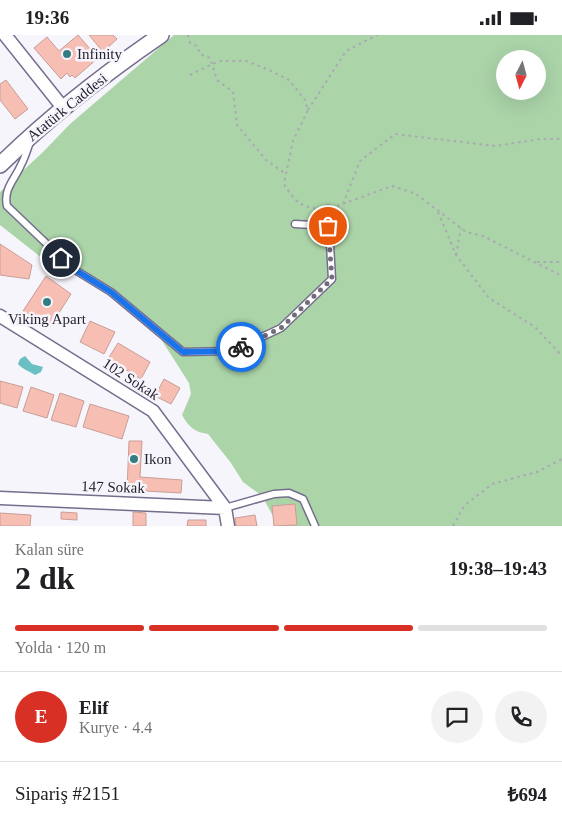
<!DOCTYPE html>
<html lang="tr">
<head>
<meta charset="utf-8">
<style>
  :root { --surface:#fff; --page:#f2f2f2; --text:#202124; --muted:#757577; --line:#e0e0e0; --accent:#d93025 }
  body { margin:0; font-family:"Times New Roman",serif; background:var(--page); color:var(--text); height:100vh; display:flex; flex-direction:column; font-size:19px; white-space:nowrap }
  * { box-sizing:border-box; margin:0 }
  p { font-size:16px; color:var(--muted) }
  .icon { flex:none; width:28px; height:28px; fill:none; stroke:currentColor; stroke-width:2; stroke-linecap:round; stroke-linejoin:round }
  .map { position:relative; height:491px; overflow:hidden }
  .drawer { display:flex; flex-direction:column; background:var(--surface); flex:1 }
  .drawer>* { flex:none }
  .needle { width:32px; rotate:186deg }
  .buttons { position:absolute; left:496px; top:15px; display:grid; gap:10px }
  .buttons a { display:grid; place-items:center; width:50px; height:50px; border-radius:50%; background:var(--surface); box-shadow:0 5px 20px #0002; font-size:25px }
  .pin { position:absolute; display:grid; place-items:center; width:42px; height:42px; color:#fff; margin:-21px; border:2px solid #fff; border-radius:50%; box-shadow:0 1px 5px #0007 }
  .courier { position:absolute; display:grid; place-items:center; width:50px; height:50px; margin:-25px; border:4px solid #1a73e8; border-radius:50%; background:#fff; color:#222; box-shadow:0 1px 6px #0007 }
  .summary em { font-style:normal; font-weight:600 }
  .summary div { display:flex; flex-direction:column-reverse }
  .summary { display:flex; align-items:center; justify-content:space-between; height:85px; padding:0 15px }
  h1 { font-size:32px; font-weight:600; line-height:38px }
  .bar { display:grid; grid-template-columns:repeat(4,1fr); gap:8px 5px; align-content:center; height:60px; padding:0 15px }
  .bar i { height:6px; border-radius:4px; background:var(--line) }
  .bar .active { background:var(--accent) }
  .bar p { grid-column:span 4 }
  .line { display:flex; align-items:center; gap:12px; padding:0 15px; border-top:1px solid var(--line) }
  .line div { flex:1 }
  .round { display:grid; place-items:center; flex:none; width:52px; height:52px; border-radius:26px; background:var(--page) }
  .status { display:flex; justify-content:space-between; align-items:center; height:35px; padding:0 25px; background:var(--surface); direction:ltr }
  .status svg { height:14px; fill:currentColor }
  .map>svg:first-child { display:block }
  .green { fill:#abd4a9; fill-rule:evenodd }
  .water { fill:#69bfc1 }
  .building { fill:#f7bfb4; stroke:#c79e97 }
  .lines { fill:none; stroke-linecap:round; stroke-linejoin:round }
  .service-casing { stroke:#766d8d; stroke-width:9 }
  .minor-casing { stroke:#766d8d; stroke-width:15 }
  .tertiary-casing { stroke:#766d8d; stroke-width:18 }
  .path { stroke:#aaa8b1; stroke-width:2; stroke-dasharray:2.5 4; stroke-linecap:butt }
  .service { stroke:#fff; stroke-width:6 }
  .minor { stroke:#fff; stroke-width:12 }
  .tertiary { stroke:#fff; stroke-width:15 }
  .done { stroke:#706d78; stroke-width:5; stroke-dasharray:0 9 }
  .route { stroke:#1a73e8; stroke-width:6 }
  .poi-dot { fill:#337c81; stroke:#f7f5fc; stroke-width:2 }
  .labels { text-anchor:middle; stroke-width:5; stroke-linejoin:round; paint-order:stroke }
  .poi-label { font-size:15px; fill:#272431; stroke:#f7f5fc; text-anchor:start }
  .street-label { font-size:15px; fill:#272431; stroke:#f7f5fc }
</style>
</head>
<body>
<div class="status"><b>19:36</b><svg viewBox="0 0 49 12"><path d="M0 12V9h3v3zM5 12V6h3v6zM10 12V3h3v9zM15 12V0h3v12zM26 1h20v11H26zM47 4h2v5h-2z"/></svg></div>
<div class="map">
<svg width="562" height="491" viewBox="0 0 562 491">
  <rect width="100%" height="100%" fill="#f7f5fc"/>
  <path class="green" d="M174,0H562V491H282L273,481L262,461L243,447L231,428L208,399C194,397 189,392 182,380L191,359L189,348L159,301L121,268L78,240L42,223L0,190V157L43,117L70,89ZM505,24H538V56H505Z"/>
  <path class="water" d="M25,321L32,329L43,332L41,337L35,340C29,336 22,334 18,329L20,324Z"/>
  <path class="building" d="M78,0L98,23L75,43L72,40L70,42L67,38L61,44L34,13L47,2L59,16Z
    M89,0H113L117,4L103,17Z
    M6,45L28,74L15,84L0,65V49Z
    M0,209L32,230L29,244L0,240Z
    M46,241L71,259L50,292L23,276Z
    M90,286L115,297L104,319L80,307Z
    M118,308L150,327L141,344L108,324Z
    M164,344L180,353L171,369L155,361Z
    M0,346L23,352L17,373L0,368Z
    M31,352L54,360L47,383L23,376Z
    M60,358L84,366L76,392L51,385Z
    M90,369L129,381L122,404L83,392Z
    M129,406H142L140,442L182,445L181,458L127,455Z
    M295,469L297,490L274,491L272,471Z
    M61,477L77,478V485L61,484Z
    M133,477L146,478V491H133Z
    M0,478L31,480L30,491H0Z
    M255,480L257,491H236L235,483Z
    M188,485H206V491H187Z"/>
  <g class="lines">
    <defs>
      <path id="service" d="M30,107C27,115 25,123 21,130C15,144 3,154 7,171L72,233L111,257L183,317L232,316L281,293L332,244L328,174
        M295,189L328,191
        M225,473L274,459L289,458L303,464L315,491"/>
      <path id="minor" d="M5,0L64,74
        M0,281L153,376L225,473L228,491
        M0,463L225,473"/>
      <path id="tertiary" d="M0,130C49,82 104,39 161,0"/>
    </defs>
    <use href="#service" class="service-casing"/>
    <use href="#minor" class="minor-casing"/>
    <use href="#tertiary" class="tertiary-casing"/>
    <path class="path" d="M188,0L190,8L197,11L200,19L210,23L217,45L233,57L237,90L266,125L286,139
      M190,40L212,29L221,26H246L267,34L289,45L305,65L308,75L293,106L284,149C294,166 300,172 320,174
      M308,75L346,16L377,0
      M343,169L360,126L395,99L495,111L541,104H562
      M337,171L392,151L416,159L466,197L483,201L562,241
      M438,177L456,220L489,263L535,292L562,321
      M456,220L461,193
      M537,227H562
      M453,491L464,471L492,449L537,437L562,424"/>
    <use href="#service" class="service"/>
    <use href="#minor" class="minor"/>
    <use href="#tertiary" class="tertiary"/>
  </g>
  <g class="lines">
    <path class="done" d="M241,312L281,293L332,244L328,191"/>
    <path class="route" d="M61,223L72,233L111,257L183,317L232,316L241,312"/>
  </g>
  <g class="poi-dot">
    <circle cx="67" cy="19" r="5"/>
    <circle cx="47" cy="267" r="5"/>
    <circle cx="134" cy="424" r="5"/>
  </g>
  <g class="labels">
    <g class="poi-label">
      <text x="77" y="24">Infinity</text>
      <text x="47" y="289" text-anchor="middle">Viking Apart</text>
      <text x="144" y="429">Ikon</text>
    </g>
    <g class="street-label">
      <text transform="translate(67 72) rotate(-39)" y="5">Atatürk Caddesi</text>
      <text transform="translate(131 344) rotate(33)" y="5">102 Sokak</text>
      <text transform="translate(113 452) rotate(2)" y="5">147 Sokak</text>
    </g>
  </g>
</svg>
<div class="buttons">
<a><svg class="needle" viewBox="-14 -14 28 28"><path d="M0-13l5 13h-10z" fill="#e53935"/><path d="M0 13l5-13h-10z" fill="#757577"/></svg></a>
</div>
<div class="pin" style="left:328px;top:191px;background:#ea580c"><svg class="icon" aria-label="bag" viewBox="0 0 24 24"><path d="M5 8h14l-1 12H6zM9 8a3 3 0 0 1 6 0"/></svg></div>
<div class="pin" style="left:61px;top:223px;background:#1f2937"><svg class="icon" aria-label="home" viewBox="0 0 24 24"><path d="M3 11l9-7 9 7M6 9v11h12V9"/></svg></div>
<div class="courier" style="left:241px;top:312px"><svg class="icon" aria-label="bike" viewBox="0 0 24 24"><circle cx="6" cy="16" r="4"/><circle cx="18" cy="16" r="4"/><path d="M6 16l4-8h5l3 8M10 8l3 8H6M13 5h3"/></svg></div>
</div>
<section class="drawer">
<div class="summary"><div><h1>2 dk</h1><p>Kalan süre</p></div><em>19:38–19:43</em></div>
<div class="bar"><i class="active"></i><i class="active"></i><i class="active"></i><i></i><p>Yolda · 120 m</p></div>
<div class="line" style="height:90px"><b class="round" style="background:var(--accent);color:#fff">E</b><div><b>Elif</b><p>Kurye · 4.4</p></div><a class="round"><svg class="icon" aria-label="chat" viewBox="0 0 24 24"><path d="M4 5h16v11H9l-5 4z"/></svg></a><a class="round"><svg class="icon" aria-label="phone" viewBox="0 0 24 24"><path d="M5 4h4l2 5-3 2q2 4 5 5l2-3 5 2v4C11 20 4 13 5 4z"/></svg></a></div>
<div class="line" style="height:65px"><div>Sipariş #2151</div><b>₺694</b></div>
</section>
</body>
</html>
